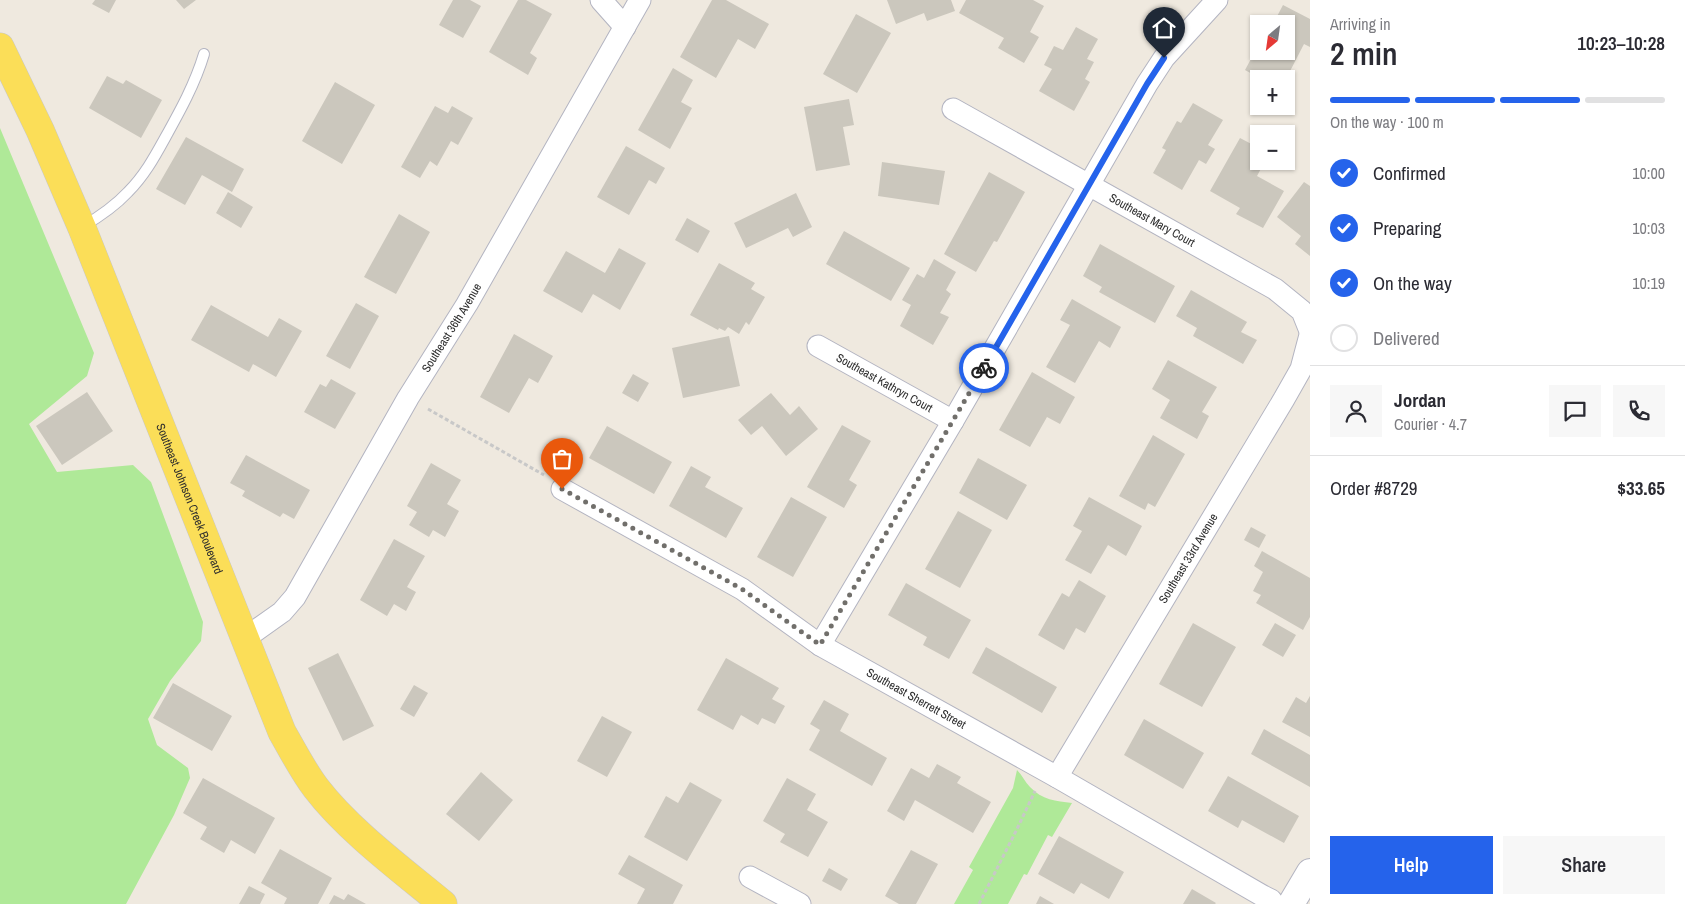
<!DOCTYPE html>
<html lang="en">
<head>
<meta charset="utf-8">
<style>
  :root { --surface:#fff; --page:#f7f7f7; --text:#2b2b33; --muted:#7c7c81; --line:#e1e1e2; --accent:#2563eb }
  body { margin:0; font-family:"Archivo Narrow",sans-serif; background:var(--page); color:var(--text); height:100vh; display:flex; flex-direction:column; font-size:19px; white-space:nowrap }
  * { box-sizing:border-box; margin:0 }
  p { font-size:16px; color:var(--muted) }
  .icon { flex:none; width:28px; height:28px; fill:none; stroke:currentColor; stroke-width:2; stroke-linecap:round; stroke-linejoin:round }
  .map { position:relative; flex:1; overflow:hidden }
  .panel { display:flex; flex-direction:column; background:var(--surface); width:375px }
  .panel>* { flex:none }
  .needle { width:32px; rotate:209deg }
  .tools { position:absolute; left:1250px; top:15px; display:grid; gap:10px }
  .tools a { display:grid; place-items:center; width:45px; height:45px; border-radius:0px; background:var(--surface); box-shadow:0 1px 4px #0004; font-size:25px }
  .pin { position:absolute; display:grid; place-items:center; width:42px; height:42px; color:#fff; margin:-51px -21px; border-radius:50% 50% 50% 0; rotate:-45deg; box-shadow:0 0 5px #0007 }
  .pin .icon { rotate:45deg }
  .courier { position:absolute; display:grid; place-items:center; width:50px; height:50px; margin:-25px; border:4px solid #2563eb; border-radius:50%; background:#fff; color:#222; box-shadow:0 1px 6px #0007 }
  .headline em { font-style:normal; font-weight:600 }
  .headline div { display:flex; flex-direction:column-reverse }
  .headline { display:flex; align-items:center; justify-content:space-between; height:85px; padding:0 20px }
  h1 { font-size:32px; font-weight:600; line-height:38px }
  .bar { display:grid; grid-template-columns:repeat(4,1fr); gap:8px 5px; align-content:center; height:60px; padding:0 20px }
  .bar i { height:6px; border-radius:4px; background:var(--line) }
  .bar .selected { background:var(--accent) }
  .bar p { grid-column:span 4 }
  .line { display:flex; align-items:center; gap:12px; padding:0 20px; border-top:1px solid var(--line) }
  .line div { flex:1 }
  .round { display:grid; place-items:center; flex:none; width:52px; height:52px; border-radius:0px; background:var(--page) }
  ol { padding:0 20px; list-style:none }
  li { display:flex; align-items:center; gap:15px; height:55px }
  li p { margin-inline-start:auto }
  li .icon { padding:5px; border-radius:50%; background:var(--accent); color:#fff; stroke-width:4 }
  li:last-child { color:var(--muted) }
  li i { width:28px; height:28px; border:2px solid var(--line); border-radius:50% }
  .primary-button { display:flex; gap:10px; margin-top:auto; padding:10px 20px }
  .primary-button a { flex:1; height:58px; border-radius:0px; background:var(--accent); color:#fff; font-size:20px; font-weight:600; line-height:58px; text-align:center }
  .primary-button a+a { background:var(--page); color:var(--text) }
  main { display:flex; flex:1; min-height:0 }
  .map>svg:first-child { display:block }
  .green { fill:#afe998 }
  .building { fill:#cbc7bd }
  .lines { fill:none; stroke-linecap:round; stroke-linejoin:round }
  .service-casing { stroke:#b3b4c1; stroke-width:12 }
  .minor-casing { stroke:#b3b4c1; stroke-width:23 }
  .tertiary-casing { stroke:#b3b4c1; stroke-width:28 }
  .primary-casing { stroke:#c8c8c8; stroke-width:29 }
  .path { stroke:#c8c8c8; stroke-width:3; stroke-dasharray:4 2.5; stroke-linecap:butt }
  .service { stroke:#fff; stroke-width:10 }
  .minor { stroke:#fff; stroke-width:21 }
  .tertiary { stroke:#fff; stroke-width:26 }
  .primary { stroke:#fbde58; stroke-width:28 }
  .done { stroke:#716f6b; stroke-width:5; stroke-dasharray:0 9 }
  .route { stroke:#2563eb; stroke-width:6 }
  .labels { text-anchor:middle; stroke-width:5; stroke-linejoin:round; paint-order:stroke }
  .street-label { font-size:12px; fill:#2d2d2d; stroke:#fff }
</style>
</head>
<body>
<main>
<div class="map">
<svg width="1310" height="904" viewBox="0 0 1310 904">
  <rect width="100%" height="100%" fill="#efe9df"/>
  <path class="green" d="M0,128L94,353L87,376L29,424L57,472L133,465L151,482L203,622L201,641L170,681L148,719L157,745L188,768L190,778L174,815L126,904H0Z
    M1017,770C1022,775 1025,782 1030,787C1042,800 1056,801 1072,803L1052,837L1048,835L1027,875L1024,874L1008,904H954L973,870L969,867L1013,788Z"/>
  <path class="building" d="M95,0H116L109,13L92,4Z
    M176,0H196L184,9Z
    M453,0H470L481,6L463,38L439,25Z
    M518,0H526L552,14L530,53L537,58L528,75L489,52Z
    M712,0H726L769,24L755,49L738,39L716,78L680,57Z
    M887,0H951L955,11L927,21L924,13L896,24Z
    M966,0H1033L1044,6L1030,32L1039,37L1024,63L998,48L1004,38L959,13Z
    M1283,5L1310,19V47L1304,44L1286,79H1261L1245,70L1259,44V51H1286V24H1273Z
    M856,14L891,33L857,93L823,74Z
    M1076,27L1098,39L1087,59L1094,62L1085,79L1090,82L1074,111L1039,91L1052,69L1044,65L1054,46L1063,50Z
    M673,68L693,80L681,102L692,108L670,149L638,130Z
    M107,76L123,84L126,80L162,100L141,138L89,108Z
    M335,82L375,105L342,164L302,141Z
    M849,99L854,125L843,127L850,165L816,171L804,107Z
    M1193,103L1223,120L1208,145L1215,149L1206,164L1199,160L1182,190L1153,173L1166,150L1162,148L1177,121L1181,123Z
    M435,106L448,113L452,106L473,118L458,145L451,141L437,166L430,161L420,178L401,167Z
    M186,137L244,169L232,192L202,175L185,205L156,189Z
    M1240,138L1259,148V161H1265L1257,176L1284,191L1263,228L1236,214L1240,208L1210,191Z
    M626,146L665,168L656,184L649,180L629,215L597,197Z
    M882,162L945,171L939,205L878,196Z
    M989,172L1025,192L997,242L994,241L976,272L944,254Z
    M1304,182L1310,186V256L1295,244L1301,236L1277,217Z
    M228,192L253,207L241,228L216,213Z
    M796,193L812,227L793,237L788,228L746,248L734,223Z
    M399,214L430,232L396,294L364,277Z
    M687,218L710,231L698,253L675,240Z
    M844,231L910,268L891,301L826,264Z
    M1100,244L1175,286L1155,323L1099,292L1102,287L1083,276Z
    M619,248L646,263L620,310L593,294L582,313L543,291L566,251L605,273Z
    M934,259L956,272L946,290L951,294L940,313L949,317L933,345L900,326L911,305L902,300L917,274L924,278Z
    M719,263L755,283L751,289L765,297L749,325L746,322L739,334L728,327L725,331L719,328L718,330L690,315Z
    M1191,290L1247,322L1241,332L1257,340L1243,364L1193,336L1197,328L1176,316Z
    M1072,299L1121,327L1110,348L1099,341L1075,383L1046,367L1070,325L1060,320Z
    M356,303L379,316L350,369L326,356Z
    M211,305L268,337L279,318L302,331L276,377L253,364L249,372L191,340Z
    M514,334L553,356L538,383L529,378L509,413L480,397Z
    M729,336L740,386L683,398L672,348Z
    M1168,360L1217,387L1202,412L1209,416L1197,439L1160,418L1170,400L1152,389Z
    M1032,372L1075,397L1060,424L1047,417L1030,447L999,430Z
    M633,374L649,383L638,402L622,393Z
    M331,379L356,393L335,429L304,412L320,384L326,387Z
    M87,392L113,431L62,465L36,426Z
    M771,393L790,415L799,406L818,429L786,456L762,426L751,435L738,420Z
    M842,425L871,441L849,480L857,485L844,508L807,487Z
    M607,426L672,462L654,494L589,458Z
    M1153,435L1185,454L1155,507L1148,503L1145,510L1119,496Z
    M246,455L310,490L294,519L283,513L280,517L242,496L245,491L230,483Z
    M978,458L1027,485L1007,520L959,493Z
    M431,463L461,480L447,504L459,511L445,537L433,530L429,537L409,525L417,512L407,506Z
    M691,466L711,477L705,487L743,508L726,538L669,506Z
    M791,497L827,517L793,577L757,557Z
    M1089,497L1142,526L1126,556L1108,545L1091,574L1065,560L1082,531L1073,526Z
    M958,511L992,530L960,588L925,569Z
    M1251,527L1266,535L1259,548L1244,540Z
    M394,539L425,556L407,587L416,592L406,611L394,604L387,616L360,600Z
    M1262,551L1310,578V617L1303,630L1256,603L1261,595L1253,591L1263,572L1254,566Z
    M1079,580L1106,596L1085,633L1076,628L1064,650L1038,635L1062,593L1069,597Z
    M906,583L971,620L949,659L923,645L927,637L888,615Z
    M1193,623L1236,647L1202,707L1159,684Z
    M1275,623L1296,635L1283,657L1262,645Z
    M986,647L1057,687L1042,713L972,673Z
    M338,653L374,726L343,741L308,668Z
    M726,658L779,688L772,699L785,706L775,724L762,718L758,725L741,715L733,730L697,710Z
    M173,683L232,716L212,751L153,718Z
    M414,685L428,693L414,717L400,709Z
    M1310,696V737L1282,722L1296,697L1306,703Z
    M824,700L849,714L840,731L887,758L872,786L809,750L820,730L810,724Z
    M602,716L632,732L607,777L577,761Z
    M1144,719L1204,753L1183,789L1124,755Z
    M1264,729L1310,755V787L1251,754Z
    M937,764L961,777L957,783L991,802L973,833L915,800L904,821L887,811L911,768L929,778Z
    M481,772L513,800L479,841L446,814Z
    M1228,776L1299,816L1284,843L1242,820L1238,828L1208,811Z
    M203,778L275,818L255,854L231,840L224,853L200,839L207,827L183,813Z
    M787,778L816,794L807,810L828,822L808,857L780,842L785,834L763,821Z
    M690,782L722,800L687,861L644,837L666,796L678,803Z
    M1059,836L1124,872L1109,899L1081,883L1074,894L1038,874Z
    M280,849L332,878L318,904H284L287,898L261,883Z
    M911,850L938,864L916,904H899L885,896Z
    M629,855L683,885L673,904H637L645,889L618,874Z
    M829,868L848,879L841,891L822,881Z
    M249,886L265,894L260,904H239Z
    M1192,889L1216,903L1215,904H1183Z
    M348,894L366,904H329L334,895L344,900Z
    M1040,896L1054,904H1036Z"/>
  <g class="lines">
    <defs>
      <path id="service" d="M82,227C99,217 115,206 128,192C144,176 154,158 165,138C180,111 195,84 204,54"/>
      <g id="minor">
        <path d="M601,0L625,27"/>
        <path id="s1" d="M953,109L1275,289L1302,311L1310,331"/>
        <path id="s2" d="M818,346L953,421"/>
        <path id="s3" d="M562,489L742,589L820,645L1057,777L1263,896L1271,900L1274,904"/>
        <path id="s4" d="M244,639L282,612L295,597L408,398L467,304L640,0"/>
        <path d="M820,645L953,421L1147,84L1164,58L1217,0"/>
        <path id="s5" d="M1057,777L1284,399L1301,369L1310,335"/>
        <path d="M750,877L800,904"/>
      </g>
      <path id="tertiary" d="M1291,904L1310,872"/>
      <g id="primary">
        <path id="s6" d="M0,47L40,130L82,228L282,732C293,751 303,771 316,788C348,830 402,870 443,904"/>
      </g>
    </defs>
    <use href="#service" class="service-casing"/>
    <use href="#minor" class="minor-casing"/>
    <use href="#tertiary" class="tertiary-casing"/>
    <use href="#primary" class="primary-casing"/>
    <path class="path" d="M428,409L544,475
      M979,904L1017,829L1035,791"/>
    <use href="#service" class="service"/>
    <use href="#minor" class="minor"/>
    <use href="#tertiary" class="tertiary"/>
    <use href="#primary" class="primary"/>
  </g>
  <g class="lines">
    <path class="done" d="M562,489L742,589L820,645L984,368"/>
    <path class="route" d="M984,368L1147,84L1164,58"/>
  </g>
  <g class="labels">
    <g class="street-label">
      <text dy="4" stroke="none"><textPath href="#s1" startOffset="228">Southeast Mary Court</textPath></text>
      <text dy="4" stroke="none"><textPath href="#s4" startOffset="378">Southeast 36th Avenue</textPath></text>
      <text dy="4" stroke="none"><textPath href="#s2" startOffset="76">Southeast Kathryn Court</textPath></text>
      <text dy="4" stroke="none"><textPath href="#s6" startOffset="490">Southeast Johnson Creek Boulevard</textPath></text>
      <text dy="4" stroke="none"><textPath href="#s5" startOffset="255">Southeast 33rd Avenue</textPath></text>
      <text dy="4" stroke="none"><textPath href="#s3" startOffset="412">Southeast Sherrett Street</textPath></text>
    </g>
  </g>
</svg>
<div class="tools">
<a><svg class="needle" viewBox="-14 -14 28 28"><path d="M0-13l5 13h-10z" fill="#e53935"/><path d="M0 13l5-13h-10z" fill="#7c7c81"/></svg></a>
<a>+</a>
<a>−</a>
</div>
<div class="pin" style="left:562px;top:489px;background:#ea580c"><svg class="icon" aria-label="bag" viewBox="0 0 24 24"><path d="M5 8h14l-1 12H6zM9 8a3 3 0 0 1 6 0"/></svg></div>
<div class="pin" style="left:1164px;top:58px;background:#1f2937"><svg class="icon" aria-label="home" viewBox="0 0 24 24"><path d="M3 11l9-7 9 7M6 9v11h12V9"/></svg></div>
<div class="courier" style="left:984px;top:368px"><svg class="icon" aria-label="bike" viewBox="0 0 24 24"><circle cx="6" cy="16" r="4"/><circle cx="18" cy="16" r="4"/><path d="M6 16l4-8h5l3 8M10 8l3 8H6M13 5h3"/></svg></div>
</div>
<section class="panel">
<div class="headline"><div><h1>2 min</h1><p>Arriving in</p></div><em>10:23–10:28</em></div>
<div class="bar"><i class="selected"></i><i class="selected"></i><i class="selected"></i><i></i><p>On the way · 100 m</p></div>
<ol>
<li><svg class="icon" aria-label="check" viewBox="0 0 24 24"><path d="M5 12l5 5 9-10"/></svg>Confirmed<p>10:00</p></li>
<li><svg class="icon" aria-label="check" viewBox="0 0 24 24"><path d="M5 12l5 5 9-10"/></svg>Preparing<p>10:03</p></li>
<li><svg class="icon" aria-label="check" viewBox="0 0 24 24"><path d="M5 12l5 5 9-10"/></svg>On the way<p>10:19</p></li>
<li><i></i>Delivered</li>
</ol>
<div class="line" style="height:90px"><a class="round"><svg class="icon" aria-label="person" viewBox="0 0 24 24"><circle cx="12" cy="8" r="4"/><path d="M4 21q1-7 8-7t8 7"/></svg></a><div><b>Jordan</b><p>Courier · 4.7</p></div><a class="round"><svg class="icon" aria-label="chat" viewBox="0 0 24 24"><path d="M4 5h16v11H9l-5 4z"/></svg></a><a class="round"><svg class="icon" aria-label="phone" viewBox="0 0 24 24"><path d="M5 4h4l2 5-3 2q2 4 5 5l2-3 5 2v4C11 20 4 13 5 4z"/></svg></a></div>
<div class="line" style="height:65px"><div>Order #8729</div><b>$33.65</b></div>
<div class="primary-button"><a>Help</a><a>Share</a></div>
</section>
</main>
</body>
</html>
